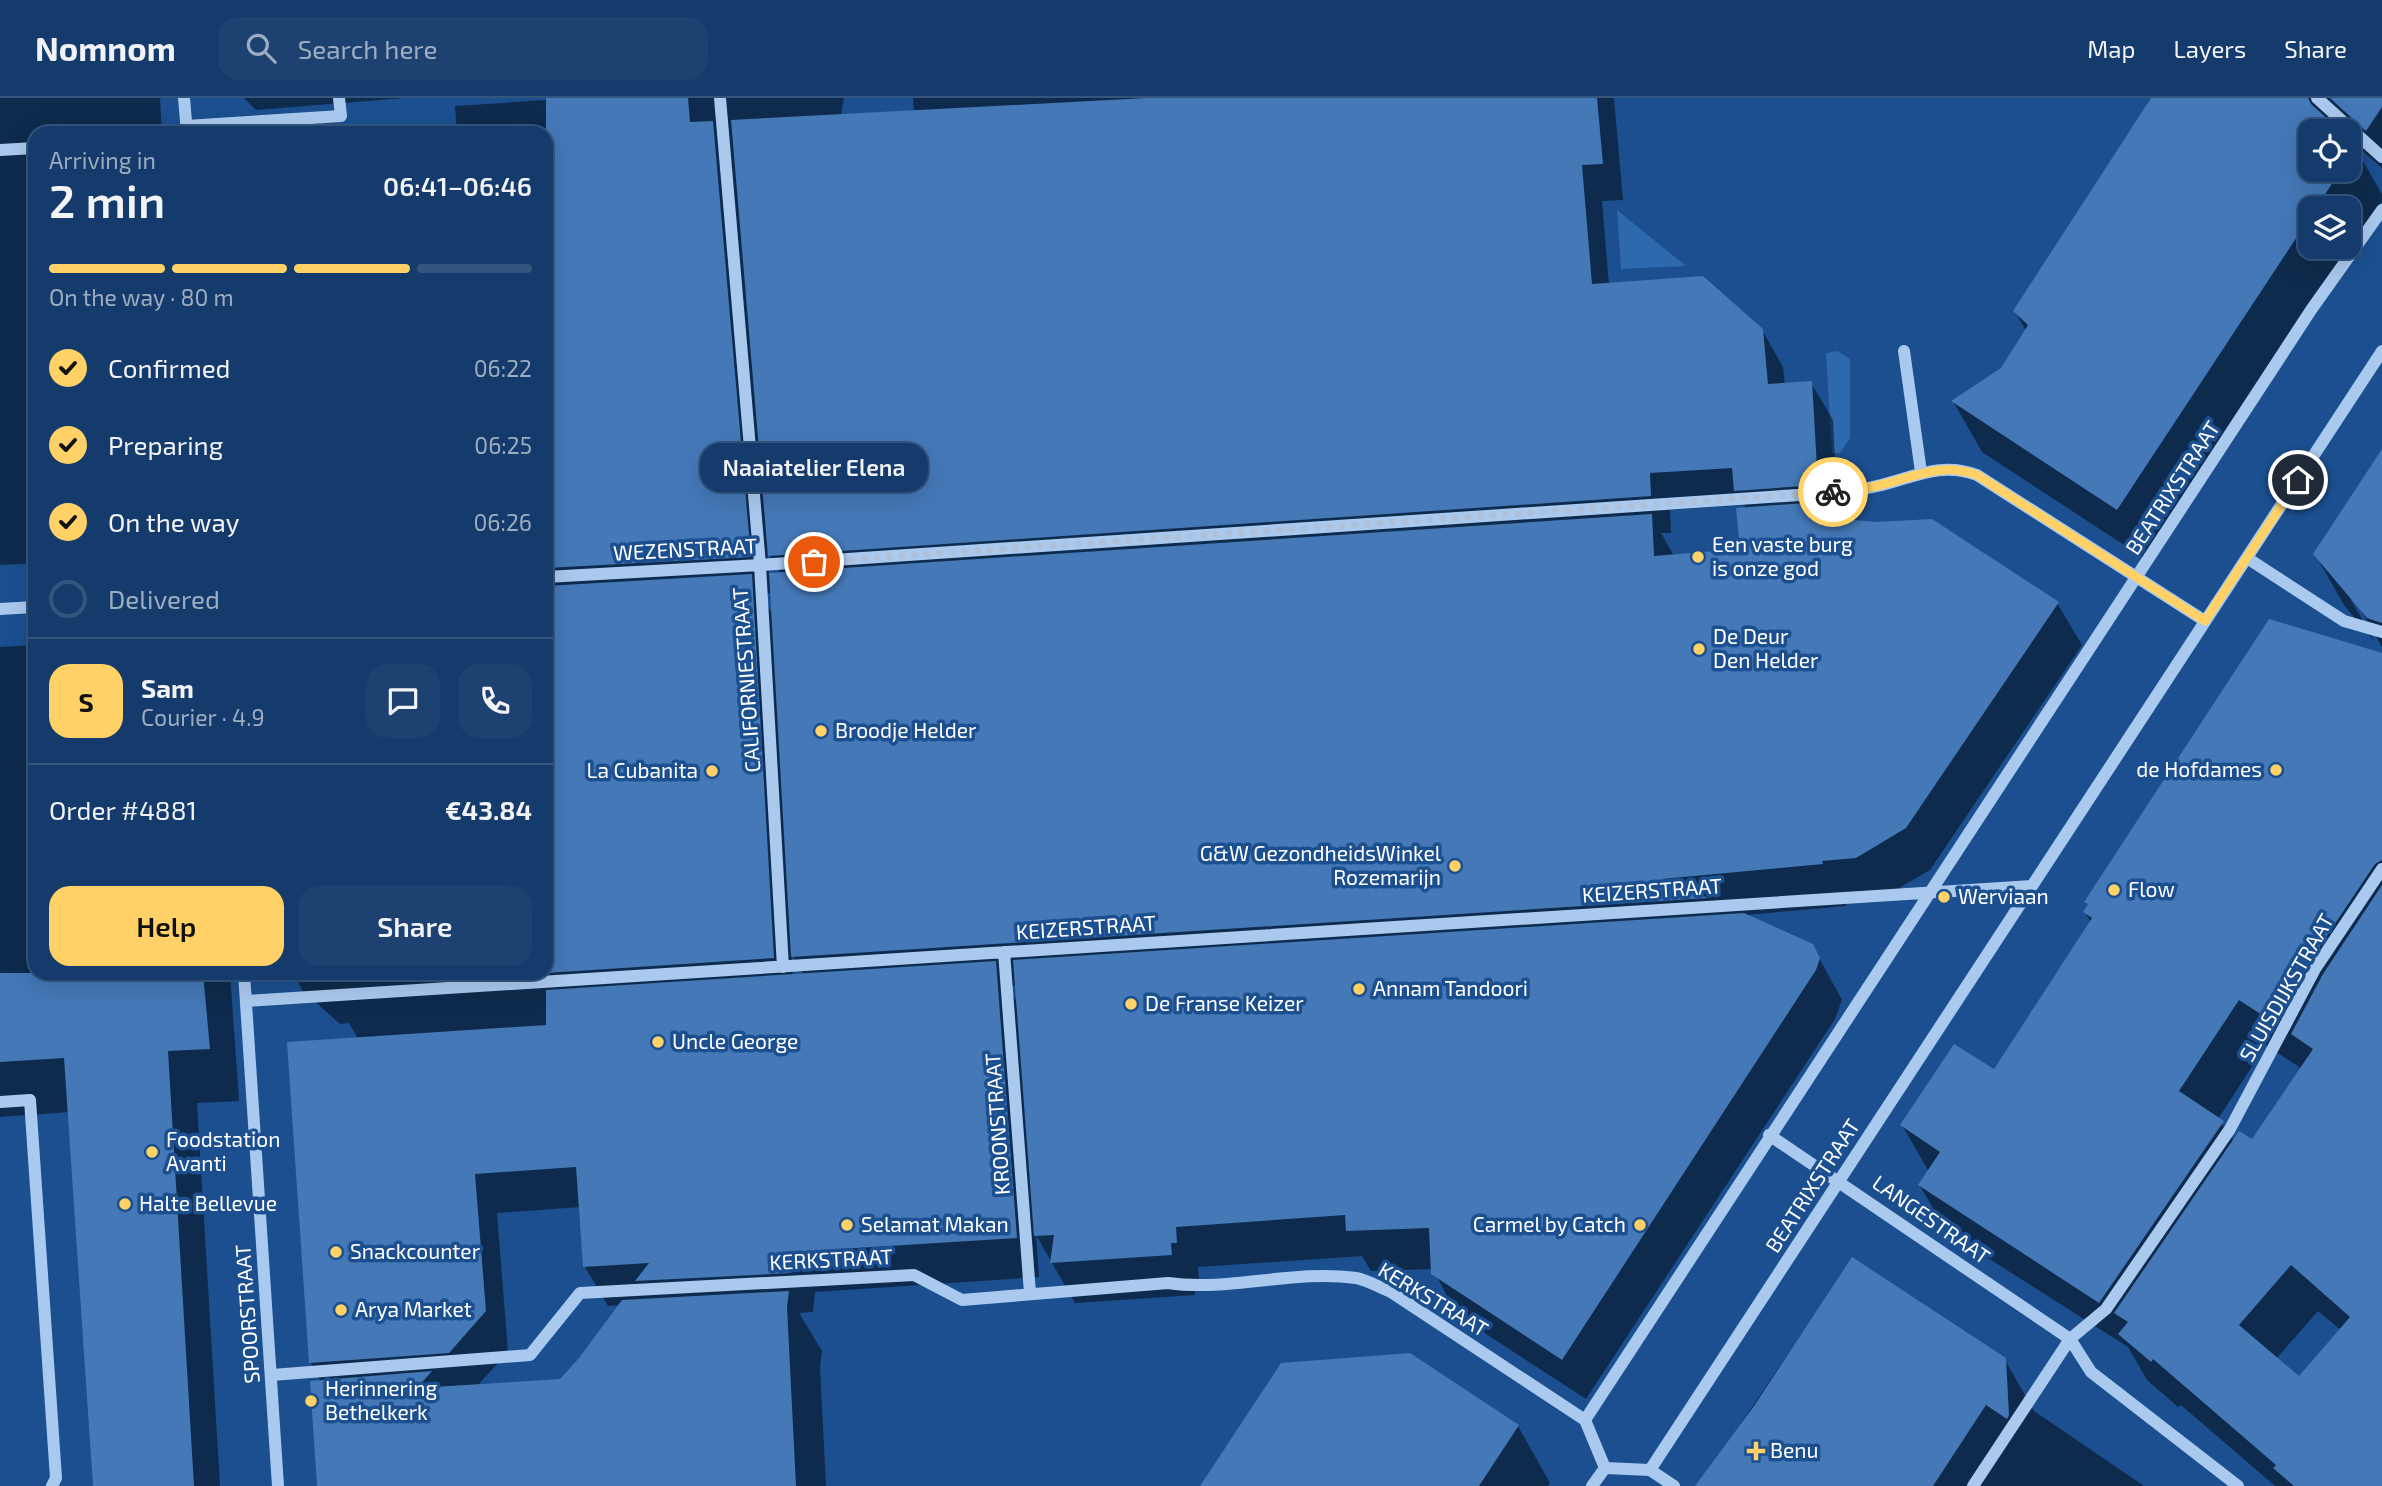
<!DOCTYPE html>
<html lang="en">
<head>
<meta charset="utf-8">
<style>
  :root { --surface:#143b6b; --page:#1d4271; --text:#f1f3f6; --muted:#9dadc1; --line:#33557e; --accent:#ffd166 }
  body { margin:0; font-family:"Exo 2",sans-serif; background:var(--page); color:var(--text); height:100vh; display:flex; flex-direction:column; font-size:26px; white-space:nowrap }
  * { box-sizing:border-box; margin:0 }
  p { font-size:23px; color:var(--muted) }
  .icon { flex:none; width:38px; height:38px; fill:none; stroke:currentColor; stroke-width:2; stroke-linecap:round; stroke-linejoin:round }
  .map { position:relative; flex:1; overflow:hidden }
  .panel { position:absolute; left:28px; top:28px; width:525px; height:854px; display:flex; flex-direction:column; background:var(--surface); border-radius:21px; box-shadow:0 7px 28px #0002,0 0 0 2px var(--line) }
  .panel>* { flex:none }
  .tools { position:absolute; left:2298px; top:21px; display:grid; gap:14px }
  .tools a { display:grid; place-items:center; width:63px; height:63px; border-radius:14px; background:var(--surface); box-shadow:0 7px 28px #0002,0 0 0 2px var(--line); font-size:35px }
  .pin { position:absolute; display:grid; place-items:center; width:60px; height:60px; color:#fff; margin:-30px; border:4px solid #fff; border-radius:50%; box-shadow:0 2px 7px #0007 }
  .courier { position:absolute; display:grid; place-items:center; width:70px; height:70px; margin:-35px; border:5px solid #ffd166; border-radius:50%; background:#fff; color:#222; box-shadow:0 2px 9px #0007 }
  .bubble { position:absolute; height:49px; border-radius:21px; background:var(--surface); box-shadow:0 7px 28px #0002,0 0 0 2px var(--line); font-size:23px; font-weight:600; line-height:49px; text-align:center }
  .head em { font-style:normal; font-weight:600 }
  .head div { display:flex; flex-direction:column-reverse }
  .head { display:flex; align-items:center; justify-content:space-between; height:119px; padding:0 21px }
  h1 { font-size:46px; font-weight:600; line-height:52px }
  .bar { display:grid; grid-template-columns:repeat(4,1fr); gap:10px 7px; align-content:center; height:84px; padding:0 21px }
  .bar i { height:9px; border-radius:5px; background:var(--line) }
  .bar .active { background:var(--accent) }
  .bar p { grid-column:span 4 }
  .line { display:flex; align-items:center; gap:18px; padding:0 21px; border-top:2px solid var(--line) }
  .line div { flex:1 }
  .round { display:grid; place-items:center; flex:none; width:74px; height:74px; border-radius:21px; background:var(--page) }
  ol { padding:0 21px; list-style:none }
  li { display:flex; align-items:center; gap:21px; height:77px }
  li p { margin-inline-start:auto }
  li .icon { padding:7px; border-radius:50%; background:var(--accent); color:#111; stroke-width:4 }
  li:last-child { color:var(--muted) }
  li i { width:38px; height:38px; border:4px solid var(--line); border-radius:50% }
  .primary-button { display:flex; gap:14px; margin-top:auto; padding:14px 21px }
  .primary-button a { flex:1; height:80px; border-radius:21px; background:var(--accent); color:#111; font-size:28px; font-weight:600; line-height:80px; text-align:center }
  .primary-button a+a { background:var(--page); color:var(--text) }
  header { display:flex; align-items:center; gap:42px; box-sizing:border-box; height:98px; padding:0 35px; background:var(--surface); border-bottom:2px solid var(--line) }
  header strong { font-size:33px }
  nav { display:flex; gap:38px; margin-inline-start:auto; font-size:24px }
  .search { width:490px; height:63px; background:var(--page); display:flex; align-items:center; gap:18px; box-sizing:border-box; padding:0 24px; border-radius:21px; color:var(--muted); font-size:26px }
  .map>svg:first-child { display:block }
  .green { fill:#2e69ad }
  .shadow { fill:#0007; fill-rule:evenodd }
  .building { fill:#4478b7; fill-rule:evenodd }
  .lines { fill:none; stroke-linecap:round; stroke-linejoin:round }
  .minor { stroke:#a9c9ee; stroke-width:12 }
  .done { stroke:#afc1d8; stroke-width:7; stroke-dasharray:0 12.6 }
  .route { stroke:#ffd166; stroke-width:9 }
  .poi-dot { fill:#ffd166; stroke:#1b4f8f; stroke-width:2.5 }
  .labels { text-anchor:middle; stroke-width:7; stroke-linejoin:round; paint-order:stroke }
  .street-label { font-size:21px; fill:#fff; stroke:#1b4f8f }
  .poi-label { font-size:21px; fill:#fff; stroke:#1b4f8f; text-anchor:start }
</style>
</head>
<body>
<header>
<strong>Nomnom</strong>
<div class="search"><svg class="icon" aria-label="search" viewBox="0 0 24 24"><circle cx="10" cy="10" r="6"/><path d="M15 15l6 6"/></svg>Search here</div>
<nav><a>Map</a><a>Layers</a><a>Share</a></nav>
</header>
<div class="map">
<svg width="2382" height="1388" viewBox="0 0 2382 1388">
  <rect width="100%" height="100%" fill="#1b4f8f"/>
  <path class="green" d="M1617,112L1686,168L1621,171Z
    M1838,253L1850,261V340L1840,355L1832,356L1826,255Z"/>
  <path class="shadow" d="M0,0H160L162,35H35V465L0,467Z
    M244,0H405L256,12Z
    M577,0H844L841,18L914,14L913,0H1614L1623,102L1602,103L1609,187L1762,232L1783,269L1785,287L1811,285L1833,322L1838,422L2057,505L2082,547L1930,772L1880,801L1846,804V808L1745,817L1812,847L1842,902L1835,921L1586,1301L1457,1217L1433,1171L1371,1173L1362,1158L1198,1169L1199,1185H1194L1195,1197L1075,1205L1036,1137L1039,1179L815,1194L813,1214L799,1215L822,1253L820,1269L826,1388H319L321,1284L311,1265L358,941L349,925L340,926L303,893L293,875H546V35H457L455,8ZM1744,407L1747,411L1741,453L1674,458L1661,435H1671L1670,412ZM767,452L781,476L769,477ZM772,495L773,517L761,496ZM792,856L804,878H793ZM1008,888H1017L1018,906ZM580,1109L585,1169L608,1208L620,1207L580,1262L561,1282L477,1288L508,1254L497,1115Z
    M2153,0H2382V70L2352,44L2382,96V103L2147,462L1982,354L1953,303L2002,272L2026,233L2015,213ZM2310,33H2348V72H2310ZM2310,110H2348V149H2310Z
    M2382,353V549L2354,500L2351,502L2375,544L2344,507L2315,456Z
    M35,547V875H230L239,1003L197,1005L220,1388H94L70,1014L0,1019V549Z
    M2382,557V1388H2275L2181,1307L2178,1309L2147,1282L2128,1249L1947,1134L1920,1088L1929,1074L1902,1027L1994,974L2091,825L2085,814L2089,808L2086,804ZM2266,947L2302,971L2252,1044L2234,1043L2218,1021ZM2318,1213L2341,1232L2299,1281L2276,1261Z
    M1852,1161L2005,1262L2034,1313L2144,1388H1704L1715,1364Z
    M1518,1328L1550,1385L1548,1388H1202Z"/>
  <path class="building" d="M546,0H688L690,24L713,23L751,459L546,470Z
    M1146,0H1597L1603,66L1582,67L1592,186L1703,178L1763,231L1768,286L1812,283L1818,387L1734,393L1732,370L1650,375L1651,398L768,458L731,22Z
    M2151,0H2308L2311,6L2341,33H2310V72H2341L2316,110H2310V119L2117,412L1951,303L2001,270L2028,227L2013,213Z
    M2330,0H2382V9L2366,33Z
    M2382,351V525L2367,520L2313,456Z
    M1819,404L1820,419L1876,424L1932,421L2059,504L1906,730L1856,760L1822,763L1823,766L1662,781L1708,800L791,859L769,475L1652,416L1654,458L1740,451L1736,410Z
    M752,476L774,860L546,875V488Z
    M2269,521L2382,555V762L2375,766L2308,866L2276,926L2239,902L2179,993L2224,1023L2099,1205L1918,1087L1940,1054L1900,1027L1954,946L1994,971L2092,820L2083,814L2088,806L2084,804Z
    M2382,787V1388H2294L2273,1370L2276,1367L2153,1261L2151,1264L2118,1236L2128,1224L2114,1215L2239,1033L2252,1041L2313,951L2291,936L2323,876ZM2291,1167L2350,1219L2299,1278L2239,1227Z
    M1744,815L1813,846L1820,860L1816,872L1562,1262L1431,1176L1429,1130L1346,1133L1345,1117L1176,1129L1177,1145H1171L1172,1157L1050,1165L1054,1137L1034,1138L1013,862Z
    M996,863L1017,1140L793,1154L791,1175L635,1183L649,1165L583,1169L576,1069L475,1076L486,1213L449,1255L309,1265L287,944L546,927V892Z
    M0,875H203L210,951L168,953L194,1388H93L64,960L0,964Z
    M1852,1159L2006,1260L2009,1317L2007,1321L1986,1307L1933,1388H1695L1754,1308Z
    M789,1193L787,1209L796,1388H317L310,1283L432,1273L417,1290L560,1281L579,1260L622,1202Z
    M1410,1255L1519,1327L1479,1388H1200L1281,1265Z"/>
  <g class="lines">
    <path class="minor" d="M184,0L187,35
      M720,0L760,467L783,869
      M2317,0L2382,59
      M186,28L341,18L339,0
      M0,52L35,50
      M1904,253L1921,374
      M2247,460L2344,523L2382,534
      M546,479L760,467L1828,395C1844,393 1861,392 1877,388C1913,380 1940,363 1977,377L2205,523
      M0,511L35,509
      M1004,854L1030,1195
      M244,875L278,1388
      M246,903L2032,788
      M0,1004L30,1002L56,1380L52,1388
      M1769,1037L2070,1241L2091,1274L2238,1388
      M272,1277L530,1257L580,1195L914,1177L962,1202L1168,1185C1230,1194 1294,1171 1356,1180C1368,1182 1380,1190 1391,1194L1585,1322
      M1585,1322L2311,212L2382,112
      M1585,1322L1605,1370
      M1605,1370L1650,1372
      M1650,1372L2382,253
      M1650,1372L1674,1388
      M1592,1388L1605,1370
      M1973,1388L2070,1241L2106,1211L2230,1031L2315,871L2382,771"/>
  </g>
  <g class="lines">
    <path class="done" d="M814,464L1833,394"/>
    <path class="route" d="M1833,394C1847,392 1862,391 1876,388C1913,380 1940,363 1977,377L2205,523L2298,382"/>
  </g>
  <g class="poi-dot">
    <circle cx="1698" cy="459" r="7"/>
    <circle cx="1699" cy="551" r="7"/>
    <circle cx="821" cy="633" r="7"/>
    <circle cx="2276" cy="672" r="7"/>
    <circle cx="712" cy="673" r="7"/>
    <circle cx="1455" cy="768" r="7"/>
    <circle cx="2114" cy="792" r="7"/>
    <circle cx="1944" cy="799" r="7"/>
    <circle cx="1359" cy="891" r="7"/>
    <circle cx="1131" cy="906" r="7"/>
    <circle cx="658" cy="944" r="7"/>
    <circle cx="152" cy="1054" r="7"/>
    <circle cx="125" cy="1106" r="7"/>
    <circle cx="847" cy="1127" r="7"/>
    <circle cx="1640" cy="1127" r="7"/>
    <circle cx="336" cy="1154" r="7"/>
    <circle cx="341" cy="1212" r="7"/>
    <circle cx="311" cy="1303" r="7"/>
    <path d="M1752.5 1342.5h7v7h7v7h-7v7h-7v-7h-7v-7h7z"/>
  </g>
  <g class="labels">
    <g class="street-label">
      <text transform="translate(2173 390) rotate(-57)" y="7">BEATRIXSTRAAT</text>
      <text transform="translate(685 452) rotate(-3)" y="7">WEZENSTRAAT</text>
      <text transform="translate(747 582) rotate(-94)" y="7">CALIFORNIESTRAAT</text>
      <text transform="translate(1652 793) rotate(-4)" y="7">KEIZERSTRAAT</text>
      <text transform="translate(1086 830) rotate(-4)" y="7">KEIZERSTRAAT</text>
      <text transform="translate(2287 890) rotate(-60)" y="7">SLUISDIJKSTRAAT</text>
      <text transform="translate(998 1026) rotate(-94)" y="7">KROONSTRAAT</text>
      <text transform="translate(1813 1088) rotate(-57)" y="7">BEATRIXSTRAAT</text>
      <text transform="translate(1931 1122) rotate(35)" y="7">LANGESTRAAT</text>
      <text transform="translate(831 1162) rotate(-3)" y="7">KERKSTRAAT</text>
      <text transform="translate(1433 1202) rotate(31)" y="7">KERKSTRAAT</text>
      <text transform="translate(248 1216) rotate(-94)" y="7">SPOORSTRAAT</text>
    </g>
    <g class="poi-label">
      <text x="1712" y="454">Een vaste burg<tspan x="1712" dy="24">is onze god</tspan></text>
      <text x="1713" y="546">De Deur<tspan x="1713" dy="24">Den Helder</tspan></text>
      <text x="835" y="640">Broodje Helder</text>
      <text x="2262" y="679" text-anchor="end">de Hofdames</text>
      <text x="698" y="680" text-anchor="end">La Cubanita</text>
      <text x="1441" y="763" text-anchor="end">G&amp;W GezondheidsWinkel<tspan x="1441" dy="24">Rozemarijn</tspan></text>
      <text x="2128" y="799">Flow</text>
      <text x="1958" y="806">Werviaan</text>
      <text x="1373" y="898">Annam Tandoori</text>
      <text x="1145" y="913">De Franse Keizer</text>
      <text x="672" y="951">Uncle George</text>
      <text x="166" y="1049">Foodstation<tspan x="166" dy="24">Avanti</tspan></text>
      <text x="139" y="1113">Halte Bellevue</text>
      <text x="861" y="1134">Selamat Makan</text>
      <text x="1626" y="1134" text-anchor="end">Carmel by Catch</text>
      <text x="350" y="1161">Snackcounter</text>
      <text x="355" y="1219">Arya Market</text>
      <text x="325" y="1298">Herinnering<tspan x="325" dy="24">Bethelkerk</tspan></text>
      <text x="1770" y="1360">Benu</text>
    </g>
  </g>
</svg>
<div class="tools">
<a><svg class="icon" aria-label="locate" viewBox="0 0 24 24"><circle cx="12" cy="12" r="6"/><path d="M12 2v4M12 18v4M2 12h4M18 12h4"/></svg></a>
<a><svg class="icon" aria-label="layers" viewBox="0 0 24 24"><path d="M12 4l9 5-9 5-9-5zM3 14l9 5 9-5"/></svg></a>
</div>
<div class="pin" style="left:814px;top:464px;background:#ea580c"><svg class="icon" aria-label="bag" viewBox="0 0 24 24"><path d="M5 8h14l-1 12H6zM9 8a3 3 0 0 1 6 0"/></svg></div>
<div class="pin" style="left:2298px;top:382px;background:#1f2937"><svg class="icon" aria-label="home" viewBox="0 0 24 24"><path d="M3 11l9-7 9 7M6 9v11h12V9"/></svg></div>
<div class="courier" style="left:1833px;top:394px"><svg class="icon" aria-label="bike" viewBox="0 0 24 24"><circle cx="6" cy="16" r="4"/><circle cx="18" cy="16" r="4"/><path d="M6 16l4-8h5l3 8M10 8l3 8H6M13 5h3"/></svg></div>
<div class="bubble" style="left:700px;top:345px;width:228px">Naaiatelier Elena</div>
<section class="panel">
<div class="head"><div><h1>2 min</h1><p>Arriving in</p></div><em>06:41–06:46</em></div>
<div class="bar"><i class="active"></i><i class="active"></i><i class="active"></i><i></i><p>On the way · 80 m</p></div>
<ol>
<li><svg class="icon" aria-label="check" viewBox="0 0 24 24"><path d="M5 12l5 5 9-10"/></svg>Confirmed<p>06:22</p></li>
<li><svg class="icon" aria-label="check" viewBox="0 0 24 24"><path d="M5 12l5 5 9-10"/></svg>Preparing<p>06:25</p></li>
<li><svg class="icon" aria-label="check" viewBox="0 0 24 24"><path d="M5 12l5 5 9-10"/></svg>On the way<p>06:26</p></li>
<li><i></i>Delivered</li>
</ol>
<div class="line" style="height:126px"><b class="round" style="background:var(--accent);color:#111">S</b><div><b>Sam</b><p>Courier · 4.9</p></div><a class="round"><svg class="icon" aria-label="chat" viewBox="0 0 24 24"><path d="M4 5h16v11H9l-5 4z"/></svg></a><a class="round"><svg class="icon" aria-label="phone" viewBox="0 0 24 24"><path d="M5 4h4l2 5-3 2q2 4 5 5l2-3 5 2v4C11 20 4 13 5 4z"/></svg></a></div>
<div class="line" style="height:91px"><div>Order #4881</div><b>€43.84</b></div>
<div class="primary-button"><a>Help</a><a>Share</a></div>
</section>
</div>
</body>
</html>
